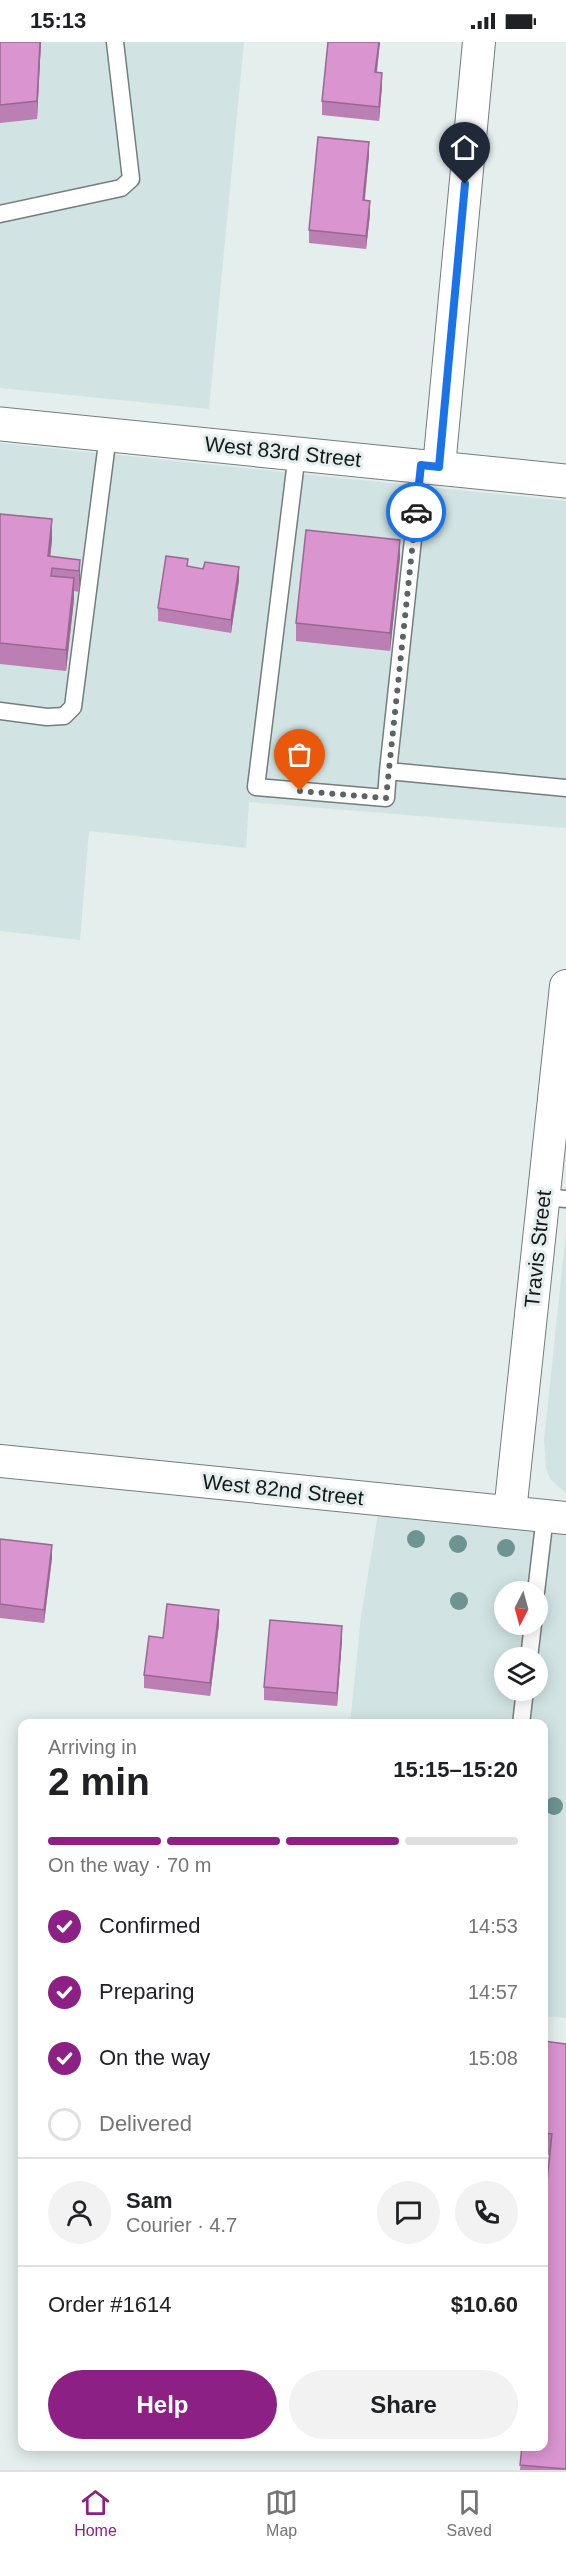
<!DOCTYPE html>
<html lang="en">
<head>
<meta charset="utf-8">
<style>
  :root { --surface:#fff; --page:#f2f2f2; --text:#202124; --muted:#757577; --line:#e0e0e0; --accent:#8c2084 }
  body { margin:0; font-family:Arial,sans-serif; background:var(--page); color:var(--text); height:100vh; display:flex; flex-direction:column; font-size:22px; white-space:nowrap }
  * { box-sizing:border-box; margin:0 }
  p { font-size:20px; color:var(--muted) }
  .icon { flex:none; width:33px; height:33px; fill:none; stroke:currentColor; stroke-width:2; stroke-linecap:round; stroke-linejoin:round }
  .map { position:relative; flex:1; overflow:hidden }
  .drawer { position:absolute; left:18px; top:1677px; width:530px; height:732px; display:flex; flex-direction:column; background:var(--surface); border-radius:12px; box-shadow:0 3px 15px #0003 }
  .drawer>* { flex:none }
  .needle { width:39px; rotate:186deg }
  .controls { position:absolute; left:494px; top:1539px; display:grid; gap:12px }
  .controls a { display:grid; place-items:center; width:54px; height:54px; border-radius:50%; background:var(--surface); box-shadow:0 3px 15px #0003; font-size:30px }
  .pin { position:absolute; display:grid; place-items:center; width:51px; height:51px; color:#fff; margin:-62px -26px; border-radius:50% 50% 50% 0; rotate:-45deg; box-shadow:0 0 6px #0007 }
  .pin .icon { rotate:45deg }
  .courier { position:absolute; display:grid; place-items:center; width:60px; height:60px; margin:-30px; border:4px solid #1a73e8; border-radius:50%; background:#fff; color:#222; box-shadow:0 2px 8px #0007 }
  .overview em { font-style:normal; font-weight:700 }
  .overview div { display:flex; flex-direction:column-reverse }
  .overview { display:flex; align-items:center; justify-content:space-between; height:102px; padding:0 30px }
  h1 { font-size:39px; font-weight:700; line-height:45px }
  .bar { display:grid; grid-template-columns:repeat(4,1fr); gap:9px 6px; align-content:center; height:72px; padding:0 30px }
  .bar i { height:8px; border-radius:4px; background:var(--line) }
  .bar .selected { background:var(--accent) }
  .bar p { grid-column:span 4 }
  .line { display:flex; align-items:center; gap:15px; padding:0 30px; border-top:2px solid var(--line) }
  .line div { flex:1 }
  .round { display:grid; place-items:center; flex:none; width:63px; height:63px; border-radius:32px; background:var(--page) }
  ol { padding:0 30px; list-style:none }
  li { display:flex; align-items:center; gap:18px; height:66px }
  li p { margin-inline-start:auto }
  li .icon { padding:6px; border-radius:50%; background:var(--accent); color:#fff; stroke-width:4 }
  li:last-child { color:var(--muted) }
  li i { width:33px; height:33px; border:3px solid var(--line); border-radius:50% }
  .action { display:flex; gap:12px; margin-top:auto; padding:12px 30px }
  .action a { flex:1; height:69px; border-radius:36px; background:var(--accent); color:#fff; font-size:24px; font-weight:700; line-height:69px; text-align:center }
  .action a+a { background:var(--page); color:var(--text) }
  .status { display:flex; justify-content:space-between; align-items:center; height:42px; padding:0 30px; background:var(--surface); direction:ltr }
  .status svg { height:16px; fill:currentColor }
  .tab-bar { display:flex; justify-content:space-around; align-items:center; height:84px; border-top:2px solid var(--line); background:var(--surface); font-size:16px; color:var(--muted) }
  .tab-bar a { display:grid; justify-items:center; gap:3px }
  .tab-bar .selected { color:var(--accent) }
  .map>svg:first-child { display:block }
  .built { fill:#d1e4e3; fill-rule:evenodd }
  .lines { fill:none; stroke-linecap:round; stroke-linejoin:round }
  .service-casing { stroke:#747d7c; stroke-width:19 }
  .minor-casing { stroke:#747d7c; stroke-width:34 }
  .tertiary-casing { stroke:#747d7c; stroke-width:35 }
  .service { stroke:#fff; stroke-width:16 }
  .minor { stroke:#fff; stroke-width:32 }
  .tertiary { stroke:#fff; stroke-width:33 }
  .tree { fill:#6e9492 }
  .wall { fill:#bb7fb3 }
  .shaded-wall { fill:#996892 }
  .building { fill:#da94d0; stroke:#996892; stroke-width:1.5 }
  .done { stroke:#5d6363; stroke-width:6; stroke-dasharray:0 10.8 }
  .route { stroke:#1a73e8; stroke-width:8 }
  .labels { text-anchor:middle; stroke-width:6; stroke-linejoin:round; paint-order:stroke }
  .street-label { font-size:21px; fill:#151818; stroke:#e4eeed }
</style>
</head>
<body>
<div class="status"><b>15:13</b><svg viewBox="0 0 49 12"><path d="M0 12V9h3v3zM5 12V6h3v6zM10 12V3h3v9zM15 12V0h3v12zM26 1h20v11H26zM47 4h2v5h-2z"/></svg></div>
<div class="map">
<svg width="566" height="2428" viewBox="0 0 566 2428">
  <rect width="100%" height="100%" fill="#e4eeed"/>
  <path class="built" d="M0,0H244L209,367L0,346Z
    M0,401L566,459V786L249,760L246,806L89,789L80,898L0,889Z
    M566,1190V1451L550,1437L546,1426L544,1398Z
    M378,1472L566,1489V1976L543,1974V1682H350L361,1574ZM504,1550H537V1582H504ZM504,1616H537V1648H504Z"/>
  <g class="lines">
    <defs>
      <path id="service" d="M0,172L121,146L131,137L115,0
        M297,411L256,745L386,756L388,729L566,746
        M0,669L47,675L64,674L73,665L108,393
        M388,729L421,423
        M543,1155L566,1157
        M536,1550L545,1474
        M529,1616L533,1582
        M521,1682L525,1648"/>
      <path id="minor" d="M439,425L479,0
        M0,1419L566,1476
        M510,1470L566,944"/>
      <path id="tertiary" d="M0,382L566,439"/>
    </defs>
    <use href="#service" class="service-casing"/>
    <use href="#minor" class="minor-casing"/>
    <use href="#tertiary" class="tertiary-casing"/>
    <use href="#service" class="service"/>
    <use href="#minor" class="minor"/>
    <use href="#tertiary" class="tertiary"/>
  </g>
  <g class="tree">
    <circle cx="416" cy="1497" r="9"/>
    <circle cx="458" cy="1502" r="9"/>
    <circle cx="506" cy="1506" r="9"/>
    <circle cx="459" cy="1559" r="9"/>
    <circle cx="554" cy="1764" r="9"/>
  </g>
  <path class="wall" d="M0,0H41L37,77L0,81Z
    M328,0H380L377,30L382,44L379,79L322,73V59Z
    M369,113L365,158L370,172L366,207L309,201V188Z
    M0,472L52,498L50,515L80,518V539L79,550L74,549V557L66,629L0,622Z
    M400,515L390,609L296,599V581Z
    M188,524L239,538L231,591L158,579V566Z
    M0,1497L52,1516L44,1581L0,1576Z
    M219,1582L210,1654L144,1646V1633L163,1596Z
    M342,1598L337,1664L264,1658V1645Z
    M543,1999L566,2002V2428H520L549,2113L543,2112Z"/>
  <path class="shaded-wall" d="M40,0H41L37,77V59Z
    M379,0H380L375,43V30Z
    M382,31V44L379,79V65Z
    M369,100V113L363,171V158Z
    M370,159V172L366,207V194Z
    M52,477V498L48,535V514Z
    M400,498V515L390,609V591Z
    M80,518V539L79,550V529Z
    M239,525V538L231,591V578Z
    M74,536V557L66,629V608Z
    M52,1503V1516L44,1581V1568Z
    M219,1568V1582L210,1654V1641Z
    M342,1584V1598L337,1664V1651Z"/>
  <path class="building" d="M0,0H40L37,59L0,63Z
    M328,0H379L375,30L382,31L379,65L322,59Z
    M318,95L369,100L363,158L370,159L366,194L309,188Z
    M0,472L52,477L48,514L80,518L79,529L52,526L51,534L74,536L66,608L0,601Z
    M306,488L400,498L390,591L296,581Z
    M166,514L188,517L187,524L203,527L205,520L239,525L231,578L158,566Z
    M0,1497L52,1503L44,1568L0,1562Z
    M167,1562L219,1568L210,1641L144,1633L149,1594L163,1596Z
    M270,1578L342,1584L337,1651L264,1645Z
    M543,1999L566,2002V2427L520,2423L522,2404H543V2178L552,2092L543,2091Z"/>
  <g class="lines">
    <path class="done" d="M300,749L386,756L416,470"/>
    <path class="route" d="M416,470L421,423L439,425L465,142"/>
  </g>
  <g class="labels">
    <g class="street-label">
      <text transform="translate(283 410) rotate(6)" y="7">West 83rd Street</text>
      <text transform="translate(538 1207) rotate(-84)" y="7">Travis Street</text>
      <text transform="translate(283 1448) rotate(6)" y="7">West 82nd Street</text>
    </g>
  </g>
</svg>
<div class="controls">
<a><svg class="needle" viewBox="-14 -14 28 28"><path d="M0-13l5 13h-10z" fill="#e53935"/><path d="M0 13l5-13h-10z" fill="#757577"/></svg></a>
<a><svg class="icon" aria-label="layers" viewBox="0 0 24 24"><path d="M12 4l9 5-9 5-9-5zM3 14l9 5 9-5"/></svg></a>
</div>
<div class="pin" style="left:300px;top:749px;background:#ea580c"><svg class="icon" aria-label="bag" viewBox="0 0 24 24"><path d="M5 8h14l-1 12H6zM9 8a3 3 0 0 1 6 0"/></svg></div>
<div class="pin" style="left:465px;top:142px;background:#1f2937"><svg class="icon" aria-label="home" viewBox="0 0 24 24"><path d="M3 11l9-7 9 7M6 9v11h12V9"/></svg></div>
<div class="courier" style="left:416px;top:470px"><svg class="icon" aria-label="car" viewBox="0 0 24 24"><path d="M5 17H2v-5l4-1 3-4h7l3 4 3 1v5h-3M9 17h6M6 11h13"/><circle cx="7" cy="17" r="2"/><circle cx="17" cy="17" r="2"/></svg></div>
<section class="drawer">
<div class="overview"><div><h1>2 min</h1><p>Arriving in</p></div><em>15:15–15:20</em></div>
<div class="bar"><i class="selected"></i><i class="selected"></i><i class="selected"></i><i></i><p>On the way · 70 m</p></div>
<ol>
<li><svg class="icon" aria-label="check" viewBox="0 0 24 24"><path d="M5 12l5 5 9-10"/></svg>Confirmed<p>14:53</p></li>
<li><svg class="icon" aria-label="check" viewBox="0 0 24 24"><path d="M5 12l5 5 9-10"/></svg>Preparing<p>14:57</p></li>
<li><svg class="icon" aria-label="check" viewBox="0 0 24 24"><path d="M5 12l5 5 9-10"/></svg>On the way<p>15:08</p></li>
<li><i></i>Delivered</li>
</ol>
<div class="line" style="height:108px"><a class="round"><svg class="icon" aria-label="person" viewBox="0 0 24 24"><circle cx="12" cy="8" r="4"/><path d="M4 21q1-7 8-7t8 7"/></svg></a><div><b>Sam</b><p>Courier · 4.7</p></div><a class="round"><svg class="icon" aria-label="chat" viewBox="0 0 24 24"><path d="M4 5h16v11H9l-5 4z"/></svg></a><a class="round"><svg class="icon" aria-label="phone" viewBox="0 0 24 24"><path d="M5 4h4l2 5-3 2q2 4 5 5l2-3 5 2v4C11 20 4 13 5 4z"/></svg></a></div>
<div class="line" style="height:78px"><div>Order #1614</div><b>$10.60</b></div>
<div class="action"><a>Help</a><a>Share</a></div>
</section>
</div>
<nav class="tab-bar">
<a class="selected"><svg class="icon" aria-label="home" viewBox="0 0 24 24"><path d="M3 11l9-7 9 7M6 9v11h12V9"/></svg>Home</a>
<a><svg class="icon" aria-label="map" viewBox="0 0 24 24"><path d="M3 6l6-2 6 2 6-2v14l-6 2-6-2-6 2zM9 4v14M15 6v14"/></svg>Map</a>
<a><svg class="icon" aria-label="saved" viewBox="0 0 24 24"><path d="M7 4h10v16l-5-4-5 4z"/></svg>Saved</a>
</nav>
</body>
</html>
